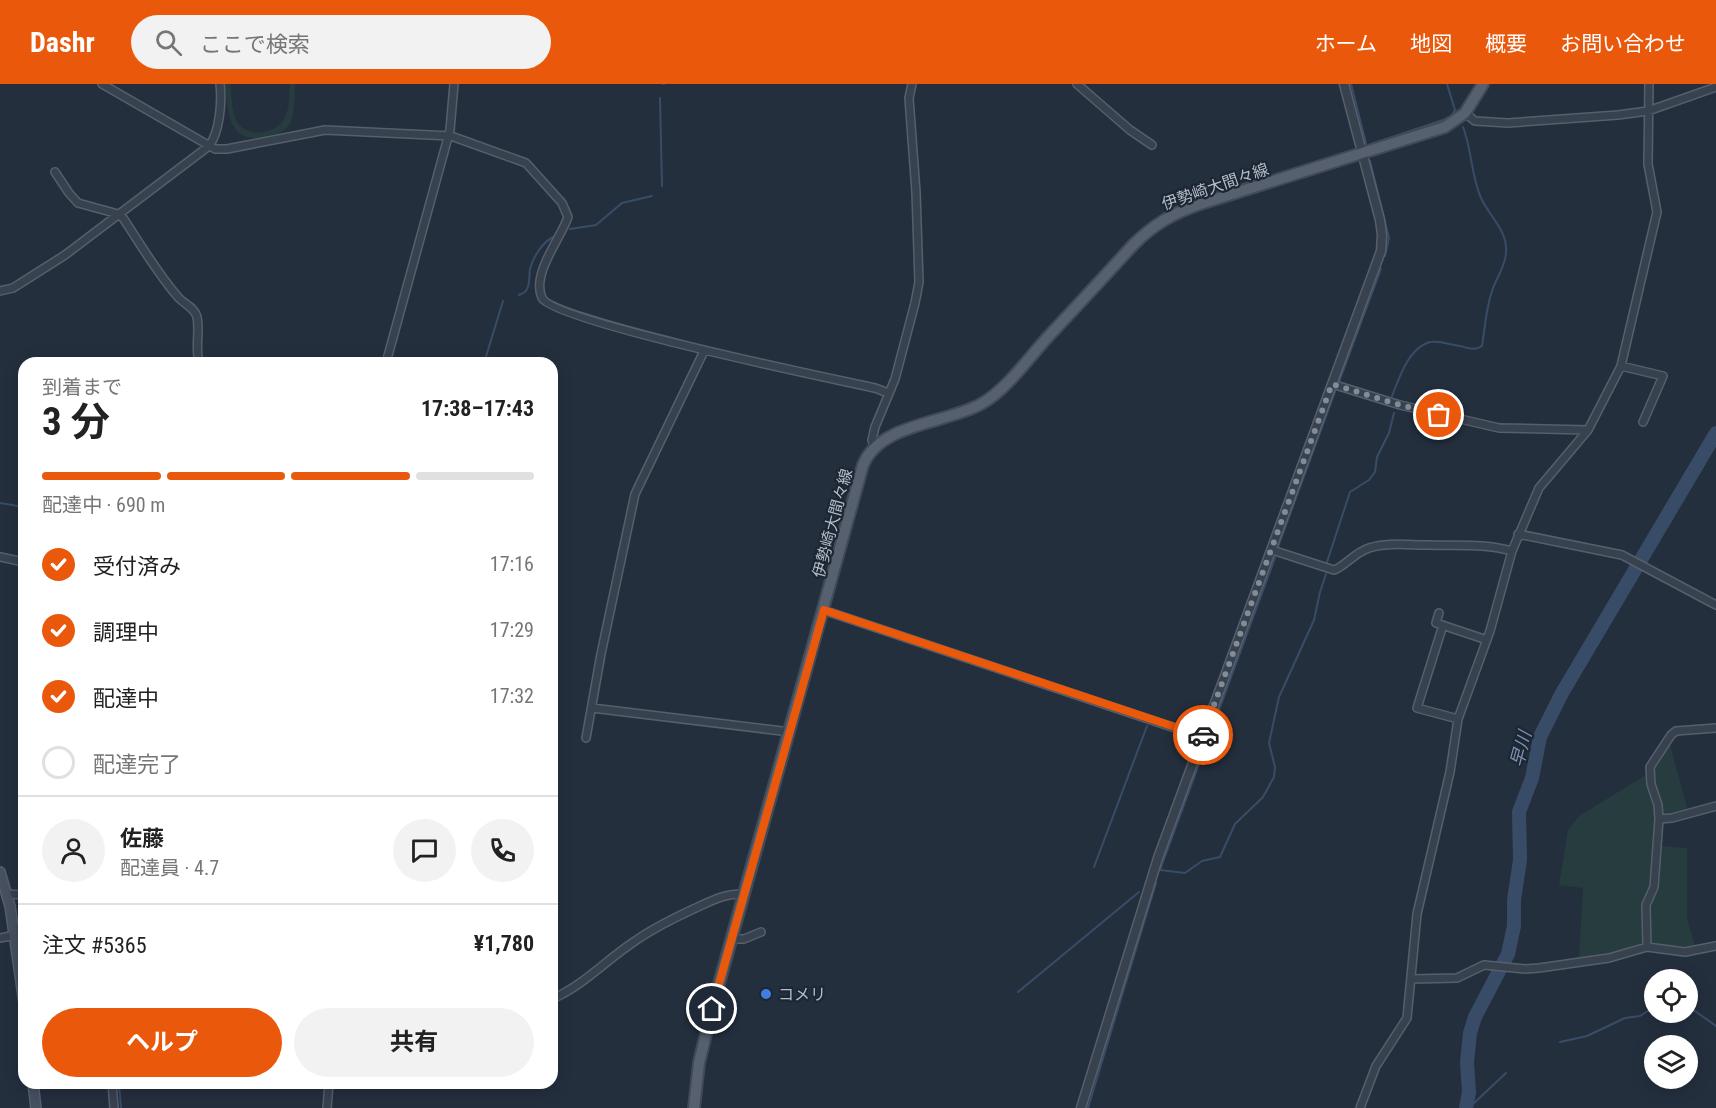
<!DOCTYPE html>
<html lang="ja">
<head>
<meta charset="utf-8">
<style>
  :root { --surface:#fff; --page:#f2f2f2; --text:#222; --muted:#767676; --line:#e0e0e0; --accent:#ea580c }
  body { margin:0; font-family:"Roboto Condensed","Noto Sans JP",sans-serif; background:var(--page); color:var(--text); height:100vh; display:flex; flex-direction:column; font-size:22px; white-space:nowrap }
  * { box-sizing:border-box; margin:0 }
  p { font-size:20px; color:var(--muted) }
  .icon { flex:none; width:33px; height:33px; fill:none; stroke:currentColor; stroke-width:2; stroke-linecap:round; stroke-linejoin:round }
  .map { position:relative; flex:1; overflow:hidden }
  .drawer { position:absolute; left:18px; top:273px; width:540px; height:732px; display:flex; flex-direction:column; background:var(--surface); border-radius:18px; box-shadow:0 3px 15px #0003 }
  .drawer>* { flex:none }
  .tools { position:absolute; left:1644px; top:885px; display:grid; gap:12px }
  .tools a { display:grid; place-items:center; width:54px; height:54px; border-radius:50%; background:var(--surface); box-shadow:0 3px 15px #0003; font-size:30px }
  .pin { position:absolute; display:grid; place-items:center; width:51px; height:51px; color:#fff; margin:-26px; border:3px solid #fff; border-radius:50%; box-shadow:0 2px 6px #0007 }
  .courier { position:absolute; display:grid; place-items:center; width:60px; height:60px; margin:-30px; border:4px solid #ea580c; border-radius:50%; background:#fff; color:#222; box-shadow:0 2px 8px #0007 }
  .summary em { font-style:normal; font-weight:700 }
  .summary div { display:flex; flex-direction:column-reverse }
  .summary { display:flex; align-items:center; justify-content:space-between; height:102px; padding:0 24px }
  h1 { font-size:39px; font-weight:700; line-height:45px }
  .bar { display:grid; grid-template-columns:repeat(4,1fr); gap:9px 6px; align-content:center; height:72px; padding:0 24px }
  .bar i { height:8px; border-radius:4px; background:var(--line) }
  .bar .selected { background:var(--accent) }
  .bar p { grid-column:span 4 }
  .line { display:flex; align-items:center; gap:15px; padding:0 24px; border-top:2px solid var(--line) }
  .line div { flex:1 }
  .round { display:grid; place-items:center; flex:none; width:63px; height:63px; border-radius:32px; background:var(--page) }
  ol { padding:0 24px; list-style:none }
  li { display:flex; align-items:center; gap:18px; height:66px }
  li p { margin-inline-start:auto }
  li .icon { padding:6px; border-radius:50%; background:var(--accent); color:#fff; stroke-width:4 }
  li:last-child { color:var(--muted) }
  li i { width:33px; height:33px; border:3px solid var(--line); border-radius:50% }
  .cta { display:flex; gap:12px; margin-top:auto; padding:12px 24px }
  .cta a { flex:1; height:69px; border-radius:36px; background:var(--accent); color:#fff; font-size:24px; font-weight:700; line-height:69px; text-align:center }
  .cta a+a { background:var(--page); color:var(--text) }
  header { display:flex; align-items:center; gap:36px; box-sizing:border-box; height:84px; padding:0 30px; background:var(--accent); color:#fff }
  header strong { font-size:28px }
  nav { display:flex; gap:33px; margin-inline-start:auto; font-size:21px }
  .search { width:420px; height:54px; background:var(--page); display:flex; align-items:center; gap:15px; box-sizing:border-box; padding:0 21px; border-radius:33px; color:var(--muted); font-size:22px }
  .map>svg:first-child { display:block }
  .green { fill:#263c3f }
  .lines { fill:none; stroke-linecap:round; stroke-linejoin:round }
  .stream { stroke:#394c67; stroke-width:2 }
  .river { stroke:#394c67; stroke-width:14 }
  .minor-casing { stroke:#565f6c; stroke-width:10 }
  .tertiary-casing { stroke:#565f6c; stroke-width:11 }
  .secondary-casing { stroke:#565f6c; stroke-width:12 }
  .primary-casing { stroke:#414a57; stroke-width:14 }
  .minor { stroke:#38414e; stroke-width:7 }
  .tertiary { stroke:#38414e; stroke-width:8 }
  .secondary { stroke:#465061; stroke-width:9 }
  .primary { stroke:#56606e; stroke-width:10 }
  .done { stroke:#828b98; stroke-width:6; stroke-dasharray:0 10.8 }
  .route { stroke:#ea580c; stroke-width:8 }
  .shop-dot { fill:#3f7fe0; stroke:#1d2633; stroke-width:2 }
  .labels { text-anchor:middle; stroke-width:4.5; stroke-linejoin:round; paint-order:stroke }
  .street-label { font-size:16px; fill:#b4bcc9; stroke:#1d2633 }
  .poi-label { font-size:16px; fill:#b4bcc9; stroke:#1d2633; text-anchor:start }
  .water-label { font-size:18px; font-style:italic; fill:#7c92b1; stroke:#1d2633 }
</style>
</head>
<body>
<header>
<strong>Dashr</strong>
<div class="search"><svg class="icon" aria-label="search" viewBox="0 0 24 24"><circle cx="10" cy="10" r="6"/><path d="M15 15l6 6"/></svg>ここで検索</div>
<nav><a>ホーム</a><a>地図</a><a>概要</a><a>お問い合わせ</a></nav>
</header>
<div class="map">
<svg width="1716" height="1024" viewBox="0 0 1716 1024">
  <rect width="100%" height="100%" fill="#242f3e"/>
  <path class="green" d="M225,0H230C232,11 231,27 237,38C246,53 273,51 283,37C290,27 289,12 290,0H295C294,13 296,30 289,41C280,55 245,60 235,45C227,33 227,14 225,0Z
    M1670,661L1688,727L1667,732C1659,725 1650,697 1653,686C1656,677 1665,668 1670,661Z
    M1646,691L1655,729L1651,800L1642,824L1643,861L1611,870L1579,874L1583,804L1559,801L1568,746L1579,732Z
    M1660,762L1687,764V834L1695,863L1678,864L1652,860L1650,858L1649,823L1658,804Z"/>
  <g class="lines">
    <path class="stream" d="M663,0H664
      M1351,0L1366,59
      M660,14L662,102
      M1371,60L1443,36L1452,31L1455,26L1447,0
      M1370,77L1389,154L1385,172
      M570,145L596,141L622,119L652,112
      M519,211C522,210 526,208 527,205C530,200 529,191 530,185C533,173 542,159 553,153
      M484,279L503,217
      M1339,298L1381,185
      M1392,312C1399,295 1407,267 1427,259C1436,255 1450,261 1460,262C1468,264 1475,267 1482,262C1485,244 1486,224 1492,207C1496,194 1506,182 1506,168C1508,147 1489,132 1481,114C1471,92 1472,66 1463,43
      M0,419L24,423
      M1278,463L1335,308
      M1275,474L1160,786L1185,789L1202,777L1220,773L1235,740L1263,713L1274,693L1275,683L1269,659L1279,613L1314,536L1320,508L1326,490
      M1327,478L1350,408L1369,396L1375,388L1377,373L1389,349L1394,329
      M1094,783L1147,642
      M1018,908L1139,808
      M1688,922L1716,942
      M1560,958L1587,952L1625,934L1640,932L1654,923
      M119,999L121,1024
      M1467,1022L1473,1020L1506,989
      M1088,1024L1156,799"/>
    <path class="river" d="M1466,1024L1469,1008L1467,978L1470,949L1475,933L1508,870L1514,842V816L1520,776L1519,728L1532,694L1540,653L1562,609L1716,349"/>
    <defs>
      <path id="minor" d="M102,0L215,65H227L325,46L451,52L526,79L562,119L568,133C561,154 531,190 542,214C553,237 833,295 875,304L888,309
        M1077,0L1130,46L1152,61
        M1465,29L1475,37L1508,39L1618,31L1648,27L1716,3
        M55,88L69,109L78,119L118,130L123,134C141,161 157,189 178,213C184,220 195,224 197,233C200,247 195,263 199,279
        M0,207L13,204L65,171L209,62C220,48 222,17 220,0
        M386,279L450,46L454,0
        M1621,282L1663,292L1643,338
        M1332,300L1400,321L1499,344L1588,346
        M874,363L872,356L875,343L895,295L915,219L919,198L916,108L909,14L912,0
        M1518,450L1622,471L1716,521
        M1272,466L1334,486C1344,483 1354,469 1369,464C1387,458 1409,461 1429,461C1457,462 1485,459 1512,467
        M0,473L24,478
        M823,526L1202,653
        M1439,529L1436,539L1487,556
        M1443,541L1417,624L1458,635
        M592,624L790,648
        M586,654L601,570L635,410L704,267
        M1659,735L1672,734L1716,722
        M7,810L24,811
        M14,843L24,848
        M0,854L15,851
        M732,855H744L761,848
        M1647,863L1646,821L1654,803L1659,735L1658,721L1651,700L1650,683L1671,651L1676,647L1716,644
        M1412,895L1457,894L1484,881L1525,885L1539,884L1609,874L1647,863L1685,868L1716,862
        M552,915C584,901 606,876 635,857C655,843 678,832 700,822C713,816 729,808 744,811
        M112,999L114,1024
        M327,1024L329,999
        M1360,1024L1376,982L1407,934L1417,830L1450,688L1458,635L1490,547L1512,467L1539,404L1588,346L1621,282L1657,128L1648,80L1649,0"/>
      <path id="tertiary" d="M1081,1024L1158,774L1381,167L1382,151L1380,136L1344,0"/>
      <path id="secondary" d="M0,788L10,822L24,919
        M33,999L36,1024"/>
      <path id="primary" d="M694,1024L699,979L712,925L863,381C880,339 945,340 981,320C1005,307 1028,275 1046,255C1075,224 1104,193 1133,161C1153,141 1173,129 1200,120L1445,43L1465,29L1483,0"/>
    </defs>
    <use href="#minor" class="minor-casing"/>
    <use href="#tertiary" class="tertiary-casing"/>
    <use href="#secondary" class="secondary-casing"/>
    <use href="#primary" class="primary-casing"/>
    <use href="#minor" class="minor"/>
    <use href="#tertiary" class="tertiary"/>
    <use href="#secondary" class="secondary"/>
    <use href="#primary" class="primary"/>
  </g>
  <g class="lines">
    <path class="done" d="M1203,651L1332,300L1400,321L1439,331"/>
    <path class="route" d="M712,925L824,526L1202,652L1203,651"/>
  </g>
  <circle class="shop-dot" cx="766" cy="910" r="6"/>
  <g class="labels">
    <g class="street-label">
      <text transform="translate(1215 102) rotate(-19)" y="6">伊勢崎大間々線</text>
      <text transform="translate(832 439) rotate(-75)" y="6">伊勢崎大間々線</text>
    </g>
    <g class="poi-label">
      <text x="778" y="916">コメリ</text>
    </g>
    <g class="water-label">
      <text transform="translate(1521 665) rotate(-75)" y="6">早川</text>
    </g>
  </g>
</svg>
<div class="tools">
<a><svg class="icon" aria-label="locate" viewBox="0 0 24 24"><circle cx="12" cy="12" r="6"/><path d="M12 2v4M12 18v4M2 12h4M18 12h4"/></svg></a>
<a><svg class="icon" aria-label="layers" viewBox="0 0 24 24"><path d="M12 4l9 5-9 5-9-5zM3 14l9 5 9-5"/></svg></a>
</div>
<div class="pin" style="left:1439px;top:331px;background:#ea580c"><svg class="icon" aria-label="bag" viewBox="0 0 24 24"><path d="M5 8h14l-1 12H6zM9 8a3 3 0 0 1 6 0"/></svg></div>
<div class="pin" style="left:712px;top:925px;background:#1f2937"><svg class="icon" aria-label="home" viewBox="0 0 24 24"><path d="M3 11l9-7 9 7M6 9v11h12V9"/></svg></div>
<div class="courier" style="left:1203px;top:651px"><svg class="icon" aria-label="car" viewBox="0 0 24 24"><path d="M5 17H2v-5l4-1 3-4h7l3 4 3 1v5h-3M9 17h6M6 11h13"/><circle cx="7" cy="17" r="2"/><circle cx="17" cy="17" r="2"/></svg></div>
<section class="drawer">
<div class="summary"><div><h1>3 分</h1><p>到着まで</p></div><em>17:38–17:43</em></div>
<div class="bar"><i class="selected"></i><i class="selected"></i><i class="selected"></i><i></i><p>配達中 · 690 m</p></div>
<ol>
<li><svg class="icon" aria-label="check" viewBox="0 0 24 24"><path d="M5 12l5 5 9-10"/></svg>受付済み<p>17:16</p></li>
<li><svg class="icon" aria-label="check" viewBox="0 0 24 24"><path d="M5 12l5 5 9-10"/></svg>調理中<p>17:29</p></li>
<li><svg class="icon" aria-label="check" viewBox="0 0 24 24"><path d="M5 12l5 5 9-10"/></svg>配達中<p>17:32</p></li>
<li><i></i>配達完了</li>
</ol>
<div class="line" style="height:108px"><a class="round"><svg class="icon" aria-label="person" viewBox="0 0 24 24"><circle cx="12" cy="8" r="4"/><path d="M4 21q1-7 8-7t8 7"/></svg></a><div><b>佐藤</b><p>配達員 · 4.7</p></div><a class="round"><svg class="icon" aria-label="chat" viewBox="0 0 24 24"><path d="M4 5h16v11H9l-5 4z"/></svg></a><a class="round"><svg class="icon" aria-label="phone" viewBox="0 0 24 24"><path d="M5 4h4l2 5-3 2q2 4 5 5l2-3 5 2v4C11 20 4 13 5 4z"/></svg></a></div>
<div class="line" style="height:78px"><div>注文 #5365</div><b>¥1,780</b></div>
<div class="cta"><a>ヘルプ</a><a>共有</a></div>
</section>
</div>
</body>
</html>
